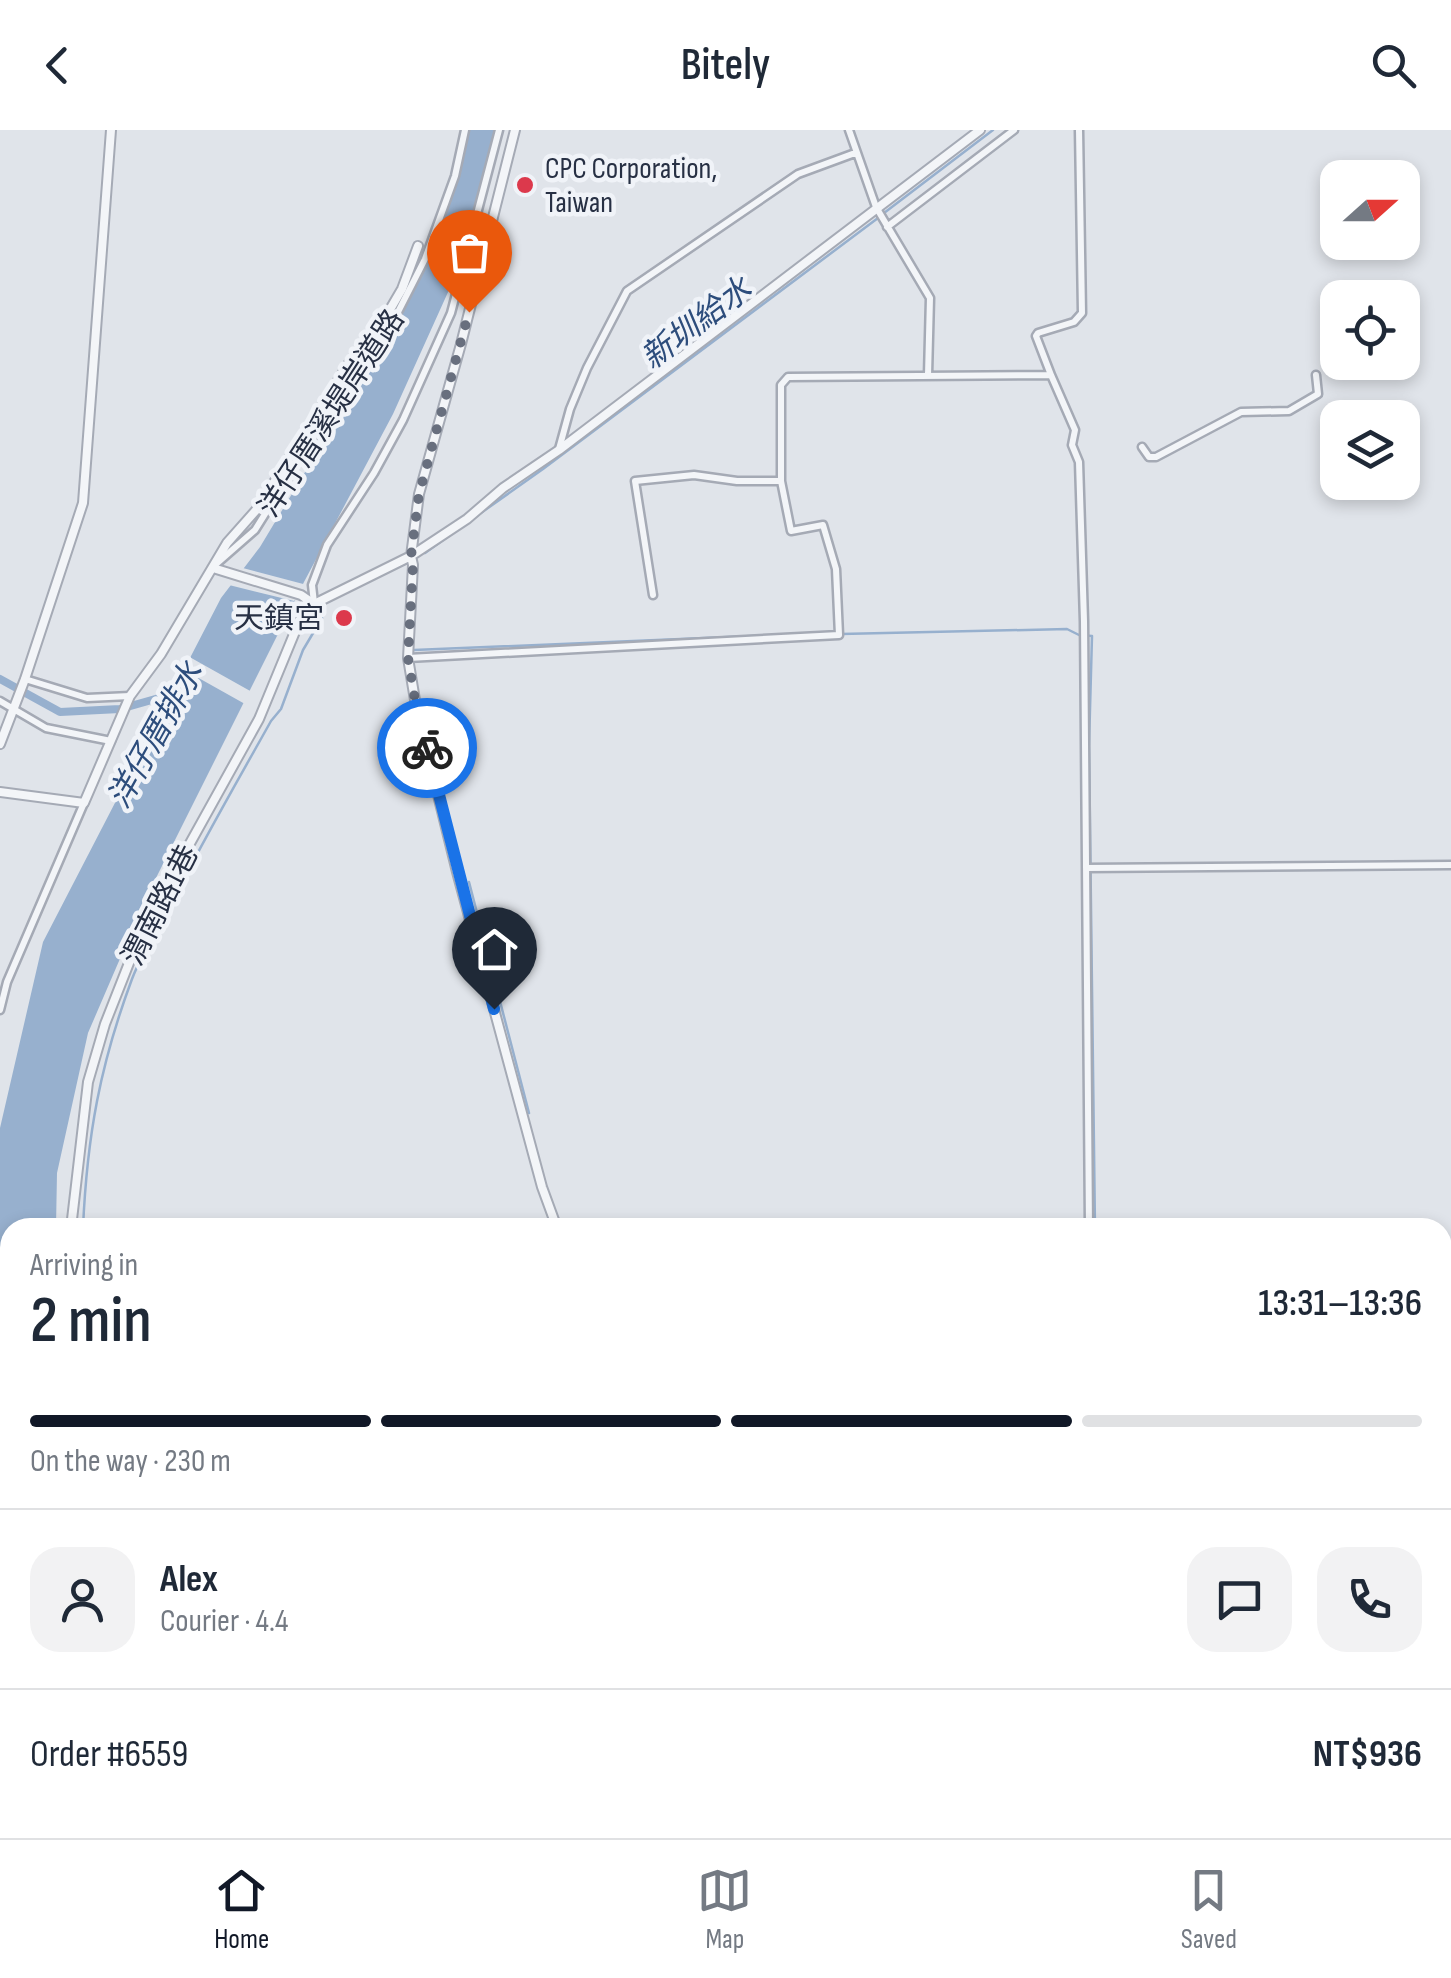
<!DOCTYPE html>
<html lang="en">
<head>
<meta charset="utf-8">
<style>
  :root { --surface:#fff; --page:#f2f2f3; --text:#1f2937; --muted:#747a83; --line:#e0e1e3; --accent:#111827 }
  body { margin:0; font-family:"Sofia Sans Condensed","Noto Sans TC",sans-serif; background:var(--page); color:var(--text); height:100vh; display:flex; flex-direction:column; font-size:38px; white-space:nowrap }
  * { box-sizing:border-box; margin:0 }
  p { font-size:32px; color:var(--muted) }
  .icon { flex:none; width:55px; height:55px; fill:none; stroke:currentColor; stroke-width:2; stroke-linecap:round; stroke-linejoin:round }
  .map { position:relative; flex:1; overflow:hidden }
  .panel { position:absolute; left:0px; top:1088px; width:1452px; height:622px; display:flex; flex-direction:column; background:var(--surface); border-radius:30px 30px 0 0; box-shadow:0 5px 15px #0003 }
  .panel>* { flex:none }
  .needle { width:65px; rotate:69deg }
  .fabs { position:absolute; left:1320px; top:30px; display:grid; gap:20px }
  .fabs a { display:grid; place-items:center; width:100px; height:100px; border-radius:20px; background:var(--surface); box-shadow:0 5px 15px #0003; font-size:50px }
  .pin { position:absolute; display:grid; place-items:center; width:85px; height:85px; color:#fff; margin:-102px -42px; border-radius:50% 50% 50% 0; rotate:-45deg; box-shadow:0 0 10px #0007 }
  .pin .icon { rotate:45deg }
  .courier { position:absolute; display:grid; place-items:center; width:100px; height:100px; margin:-50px; border:8px solid #1a73e8; border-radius:50%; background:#fff; color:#222; box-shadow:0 2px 12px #0007 }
  .summary em { font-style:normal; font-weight:600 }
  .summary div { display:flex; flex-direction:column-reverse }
  .summary { display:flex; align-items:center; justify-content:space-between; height:170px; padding:0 30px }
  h1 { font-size:65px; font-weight:600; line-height:75px }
  .bar { display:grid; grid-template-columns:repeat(4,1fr); gap:15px 10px; align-content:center; height:120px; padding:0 30px }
  .bar i { height:12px; border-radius:8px; background:var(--line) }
  .bar .selected { background:var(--accent) }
  .bar p { grid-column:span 4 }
  .line { display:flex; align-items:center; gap:25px; padding:0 30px; border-top:2px solid var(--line) }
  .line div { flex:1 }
  .round { display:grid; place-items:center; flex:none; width:105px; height:105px; border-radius:30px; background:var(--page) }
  header { display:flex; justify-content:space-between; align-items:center; height:130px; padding:0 30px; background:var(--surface); font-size:45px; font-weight:600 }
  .dock { display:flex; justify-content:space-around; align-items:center; height:140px; border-top:2px solid var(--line); background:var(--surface); font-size:28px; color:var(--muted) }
  .dock a { display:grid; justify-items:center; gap:5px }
  .dock .selected { color:var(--accent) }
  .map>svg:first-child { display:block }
  .water { fill:#97b0ce }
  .pier { fill:#e0e4ea }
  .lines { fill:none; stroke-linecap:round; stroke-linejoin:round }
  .stream { stroke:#97b0ce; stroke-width:2.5 }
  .canal { stroke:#97b0ce; stroke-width:8 }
  .minor-casing { stroke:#a5aab5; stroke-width:11 }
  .tertiary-casing { stroke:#a5aab5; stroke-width:12 }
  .minor { stroke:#f3f5f8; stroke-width:6 }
  .tertiary { stroke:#f3f5f8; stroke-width:8 }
  .done { stroke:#686f7e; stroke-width:10; stroke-dasharray:0 18 }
  .route { stroke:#1a73e8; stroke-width:12 }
  .poi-dot { fill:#dc394c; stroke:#f0f3f8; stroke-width:4 }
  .labels { text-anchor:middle; stroke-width:9; stroke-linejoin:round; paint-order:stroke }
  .poi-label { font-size:30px; fill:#273044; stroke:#f0f3f8; text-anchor:start }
  .street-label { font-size:30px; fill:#273044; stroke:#f0f3f8 }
  .water-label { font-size:32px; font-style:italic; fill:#2d4d7c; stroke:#f0f3f8 }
</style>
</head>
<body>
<header><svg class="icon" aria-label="back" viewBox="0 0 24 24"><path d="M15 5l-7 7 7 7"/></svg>Bitely<svg class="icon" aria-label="search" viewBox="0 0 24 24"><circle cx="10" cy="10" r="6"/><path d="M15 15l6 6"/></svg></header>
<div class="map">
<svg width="1451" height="1708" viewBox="0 0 1451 1708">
  <rect width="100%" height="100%" fill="#e0e4ea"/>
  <path class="water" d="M463,0H497L458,140L393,284L304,452L147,766L88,903L57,1043L56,1097L10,1098V1334L0,1297V998L43,812L221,468L260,417L400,184L456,47Z"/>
  <path class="pier" d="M239,437L307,455L294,471L225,454Z
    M186,525L252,562L245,574L179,537Z"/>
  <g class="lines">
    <path class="stream" d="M884,83L993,0
      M471,390L543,339L878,88
      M425,423L460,398
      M841,504L1067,499L1079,505L1092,506L1089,616L1095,1098
      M414,520L778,505
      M469,752L529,983
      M83,1098C87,1006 100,935 132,849C142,823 158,798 171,774C202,712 237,652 271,591L281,579L303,520L322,488
      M1442,1370L1451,1363
      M268,1700L271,1704L287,1708
      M622,1708L642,1700"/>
    <path class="canal" d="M0,549L60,582L120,579L180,562"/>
    <defs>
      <path id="minor" d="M849,0L876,77L930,168L928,245
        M887,97L1014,0
        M1051,245L1036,206L1038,203L1074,192L1082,183L1079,0
        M1142,317L1149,327H1156L1241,282L1289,281L1318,264L1316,245
        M559,319L570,279L587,238L627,161L798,44L855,23
        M215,435L255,400L350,248L397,184L425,129L455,46L465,0
        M653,465L635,351L694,345L737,351H781
        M314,473L312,455L327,415L374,343L403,290L451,183L499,0
        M408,528L839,505L836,439L823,395L791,401L781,351V255L788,247L1051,245L1075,300L1072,315L1079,332L1084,491L1089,1098
        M25,549L87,568L130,566
        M0,571L46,598L111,611
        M1086,738L1451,735
        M0,880L7,852L84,673
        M0,1394L10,1419
        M0,1695L2,1708
        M157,1700L162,1708"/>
      <path id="tertiary" d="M515,0L461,214L419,364L411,426L413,435L408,528L416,576L457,742L542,1057L557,1098
        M213,438L301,465L314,474
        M0,614L25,549L83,373L111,0
        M0,662L84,673L130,566L161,524L227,413L258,378L351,230L385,188L402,159L418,116
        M71,1098L88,952L105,894L129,833L163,762L259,589L299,492L314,474L411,426L467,389L503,358L559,320L980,0
        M1442,1377L1451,1371
        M248,1700L253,1708
        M286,1700L315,1708
        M744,1700L747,1708
        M1231,1700L1255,1708
        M227,1708L237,1700
        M600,1708L624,1700
        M1299,1708L1345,1705L1451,1706"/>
    </defs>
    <use href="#minor" class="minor-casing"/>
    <use href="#tertiary" class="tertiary-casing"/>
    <use href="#minor" class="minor"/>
    <use href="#tertiary" class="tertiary"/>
  </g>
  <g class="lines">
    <path class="done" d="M427,618L416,576L408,528L413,435L411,426L419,364L469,182"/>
    <path class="route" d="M427,618L494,879"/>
  </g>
  <g class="poi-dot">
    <circle cx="525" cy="55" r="10"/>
    <circle cx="344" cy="488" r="10"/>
  </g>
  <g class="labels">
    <g class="poi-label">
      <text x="545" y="48">CPC Corporation,<tspan x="545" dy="34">Taiwan</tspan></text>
      <text x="324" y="498" text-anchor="end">天鎮宮</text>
    </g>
    <g class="street-label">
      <text transform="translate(331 283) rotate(-57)" y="10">洋仔厝溪堤岸道路</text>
      <text transform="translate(160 775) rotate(-63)" y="10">渭南路1巷</text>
    </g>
    <g class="water-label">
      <text transform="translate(696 193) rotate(-37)" y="11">新圳給水</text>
      <text transform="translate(155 605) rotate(-61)" y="11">洋仔厝排水</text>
    </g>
  </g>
</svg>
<div class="fabs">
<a><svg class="needle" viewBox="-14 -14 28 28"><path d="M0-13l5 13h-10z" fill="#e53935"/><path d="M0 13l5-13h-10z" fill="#747a83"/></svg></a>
<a><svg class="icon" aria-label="locate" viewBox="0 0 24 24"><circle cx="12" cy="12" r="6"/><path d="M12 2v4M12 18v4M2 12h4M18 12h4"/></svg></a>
<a><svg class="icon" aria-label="layers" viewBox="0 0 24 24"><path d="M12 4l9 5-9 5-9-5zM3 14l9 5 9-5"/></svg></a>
</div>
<div class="pin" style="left:469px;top:182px;background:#ea580c"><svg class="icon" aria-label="bag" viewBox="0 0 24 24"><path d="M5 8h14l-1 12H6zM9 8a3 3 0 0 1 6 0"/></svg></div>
<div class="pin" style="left:494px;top:879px;background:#1f2937"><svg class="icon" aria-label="home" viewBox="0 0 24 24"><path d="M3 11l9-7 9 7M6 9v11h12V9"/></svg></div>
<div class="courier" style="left:427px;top:618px"><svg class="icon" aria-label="bike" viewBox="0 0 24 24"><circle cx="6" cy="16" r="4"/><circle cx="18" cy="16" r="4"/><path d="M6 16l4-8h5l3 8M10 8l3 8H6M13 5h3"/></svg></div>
<section class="panel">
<div class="summary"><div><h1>2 min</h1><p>Arriving in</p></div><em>13:31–13:36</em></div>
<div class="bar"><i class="selected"></i><i class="selected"></i><i class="selected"></i><i></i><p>On the way · 230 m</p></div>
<div class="line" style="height:180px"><a class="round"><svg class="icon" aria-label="person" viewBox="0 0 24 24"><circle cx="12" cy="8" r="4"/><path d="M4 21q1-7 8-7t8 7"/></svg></a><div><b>Alex</b><p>Courier · 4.4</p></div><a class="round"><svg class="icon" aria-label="chat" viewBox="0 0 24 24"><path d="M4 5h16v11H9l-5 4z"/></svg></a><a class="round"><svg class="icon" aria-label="phone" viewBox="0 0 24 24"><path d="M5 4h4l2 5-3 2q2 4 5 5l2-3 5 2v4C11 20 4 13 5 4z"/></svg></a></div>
<div class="line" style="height:130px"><div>Order #6559</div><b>NT$936</b></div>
</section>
</div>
<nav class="dock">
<a class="selected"><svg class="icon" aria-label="home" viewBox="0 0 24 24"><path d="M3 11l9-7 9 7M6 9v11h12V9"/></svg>Home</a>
<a><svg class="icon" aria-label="map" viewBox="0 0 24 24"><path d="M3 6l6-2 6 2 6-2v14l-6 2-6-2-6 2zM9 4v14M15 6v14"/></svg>Map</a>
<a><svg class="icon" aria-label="saved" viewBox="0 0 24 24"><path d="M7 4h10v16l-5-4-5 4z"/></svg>Saved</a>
</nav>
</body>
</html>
